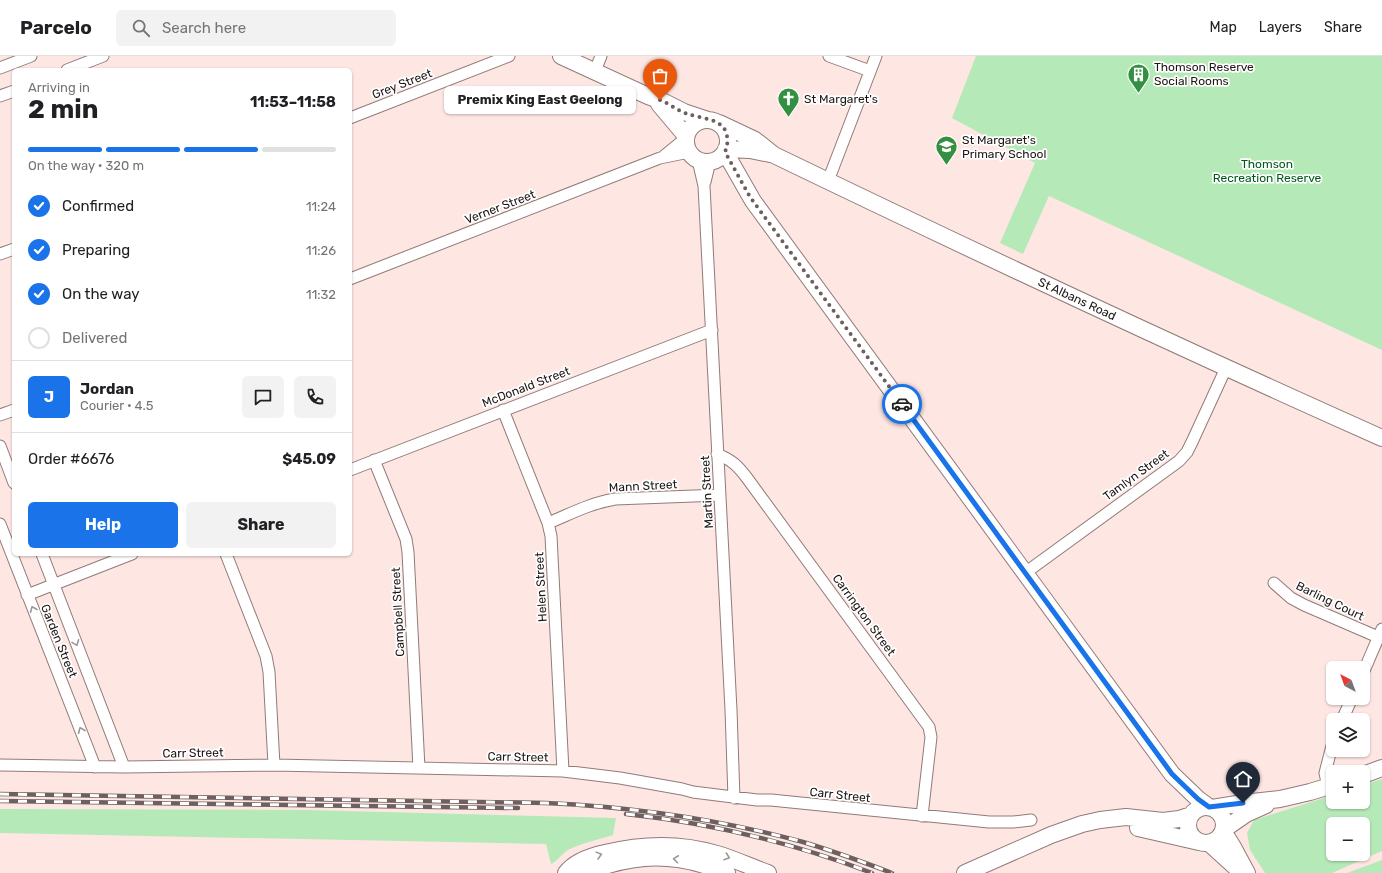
<!DOCTYPE html>
<html lang="en">
<head>
<meta charset="utf-8">
<style>
  :root { --surface:#fff; --page:#f2f2f2; --text:#202124; --muted:#757577; --line:#e0e0e0; --accent:#1a73e8 }
  body { margin:0; font-family:Rubik,sans-serif; background:var(--page); color:var(--text); height:100vh; display:flex; flex-direction:column; font-size:15px; white-space:nowrap }
  * { box-sizing:border-box; margin:0 }
  p { font-size:13px; color:var(--muted) }
  .icon { flex:none; width:22px; height:22px; fill:none; stroke:currentColor; stroke-width:2; stroke-linecap:round; stroke-linejoin:round }
  .map { position:relative; flex:1; overflow:hidden }
  .details { position:absolute; left:12px; top:12px; width:340px; height:488px; display:flex; flex-direction:column; background:var(--surface); border-radius:6px; box-shadow:0 1px 3px #0004 }
  .details>* { flex:none }
  .needle { width:26px; rotate:319deg }
  .buttons { position:absolute; left:1326px; top:605px; display:grid; gap:8px }
  .buttons a { display:grid; place-items:center; width:44px; height:44px; border-radius:6px; background:var(--surface); box-shadow:0 1px 3px #0004; font-size:20px }
  .pin { position:absolute; display:grid; place-items:center; width:34px; height:34px; color:#fff; margin:-41px -17px; border-radius:50% 50% 50% 0; rotate:-45deg; box-shadow:0 0 4px #0007 }
  .pin .icon { rotate:45deg }
  .courier { position:absolute; display:grid; place-items:center; width:40px; height:40px; margin:-20px; border:3px solid #1a73e8; border-radius:50%; background:#fff; color:#222; box-shadow:0 1px 5px #0007 }
  .bubble { position:absolute; height:28px; border-radius:6px; background:var(--surface); box-shadow:0 1px 3px #0004; font-size:13px; font-weight:700; line-height:28px; text-align:center }
  .head em { font-style:normal; font-weight:700 }
  .head div { display:flex; flex-direction:column-reverse }
  .head { display:flex; align-items:center; justify-content:space-between; height:68px; padding:0 16px }
  h1 { font-size:26px; font-weight:700; line-height:30px }
  .bar { display:grid; grid-template-columns:repeat(4,1fr); gap:6px 4px; align-content:center; height:48px; padding:0 16px }
  .bar i { height:5px; border-radius:3px; background:var(--line) }
  .bar .on { background:var(--accent) }
  .bar p { grid-column:span 4 }
  .line { display:flex; align-items:center; gap:10px; padding:0 16px; border-top:1px solid var(--line) }
  .line div { flex:1 }
  .round { display:grid; place-items:center; flex:none; width:42px; height:42px; border-radius:6px; background:var(--page) }
  ol { padding:0 16px; list-style:none }
  li { display:flex; align-items:center; gap:12px; height:44px }
  li p { margin-inline-start:auto }
  li .icon { padding:4px; border-radius:50%; background:var(--accent); color:#fff; stroke-width:4 }
  li:last-child { color:var(--muted) }
  li i { width:22px; height:22px; border:2px solid var(--line); border-radius:50% }
  .primary-button { display:flex; gap:8px; margin-top:auto; padding:8px 16px }
  .primary-button a { flex:1; height:46px; border-radius:6px; background:var(--accent); color:#fff; font-size:16px; font-weight:700; line-height:46px; text-align:center }
  .primary-button a+a { background:var(--page); color:var(--text) }
  header { display:flex; align-items:center; gap:24px; box-sizing:border-box; height:56px; padding:0 20px; background:var(--surface); border-bottom:1px solid var(--line) }
  header strong { font-size:19px }
  nav { display:flex; gap:22px; margin-inline-start:auto; font-size:14px }
  .search { width:280px; height:36px; background:var(--page); display:flex; align-items:center; gap:10px; box-sizing:border-box; padding:0 14px; border-radius:6px; color:var(--muted); font-size:15px }
  .map>svg:first-child { display:block }
  .green { fill:#b5eab8; fill-rule:evenodd }
  .lines { fill:none; stroke-linecap:round; stroke-linejoin:round }
  .street-casing { stroke:#917b79; stroke-width:13 }
  .secondary-casing { stroke:#917b79; stroke-width:18 }
  .street { stroke:#fff; stroke-width:11 }
  .secondary { stroke:#fff; stroke-width:16 }
  .rail-casing { stroke:#6d605e; stroke-width:4.5 }
  .rail { stroke:#fff; stroke-width:3; stroke-dasharray:9; stroke-linecap:butt }
  .oneway { stroke:#9a9696 }
  .done { stroke:#6c5f5d; stroke-width:4; stroke-dasharray:0 7.2 }
  .route { stroke:#1a73e8; stroke-width:5 }
  .labels { text-anchor:middle; stroke-width:3.5; stroke-linejoin:round; paint-order:stroke }
  .poi-label { font-size:12px; fill:#1e1615; stroke:#fff; text-anchor:start }
  .street-label { font-size:12px; fill:#1e1615; stroke:#fff }
  .park-label { font-size:12px; fill:#005918; stroke:#fff }
</style>
</head>
<body>
<header>
<strong>Parcelo</strong>
<div class="search"><svg class="icon" aria-label="search" viewBox="0 0 24 24"><circle cx="10" cy="10" r="6"/><path d="M15 15l6 6"/></svg>Search here</div>
<nav><a>Map</a><a>Layers</a><a>Share</a></nav>
</header>
<div class="map">
<svg width="1382" height="817" viewBox="0 0 1382 817">
  <rect width="100%" height="100%" fill="#fee6e3"/>
  <path class="green" d="M976,0H1382V294L1049,140L1023,198L1000,187L1035,107L952,62Z
    M1382,723V795L1332,817H1265L1250,794L1247,777L1254,764L1333,739V746H1363V729ZM1333,768H1363V798H1333Z
    M0,753L307,754L616,762L613,779C598,784 581,787 568,794C561,798 558,805 551,808L546,788L0,777Z
    M1382,804V817H1347Z"/>
  <g class="lines">
    <defs>
      <path id="street" d="M829,0L870,15
        M0,12L31,0
        M67,14L103,0
        M595,15L601,0
        M0,40L14,35
        M350,62L509,0
        M664,100L686,82
        M698,104L704,130L731,654L734,742
        M828,125L876,0
        M705,126L710,105
        M0,198L14,193
        M350,223L660,102L689,96
        M503,354L548,467L551,480L563,715
        M0,359L14,354
        M0,390L14,427
        M717,398C732,404 738,410 747,422L929,671L931,681L922,760
        M374,404L406,483L408,496L419,712
        M350,414L712,274
        M548,467C570,458 591,447 615,443L720,439
        M0,468L95,711
        M42,498L124,711
        M226,498L266,600L269,616L274,709
        M1025,517L1179,405L1187,396L1192,386L1226,312
        M1274,527L1291,542L1304,549L1378,581
        M27,539L132,498
        M1363,617L1382,573
        M1342,664L1352,642
        M0,709L124,711L274,709L563,715L620,722L682,733L693,736L757,744H771L989,766H1013L1031,764
        M1328,731L1325,717L1333,686"/>
      <path id="secondary" d="M561,0L648,40L664,46L684,56L708,64
        M659,48L686,80
        M686 85a21 21 0 1 1 42 0a21 21 0 1 1-42 0Z
        M719,67L755,84L774,99C975,196 1178,291 1382,382
        M726,93L750,94L770,98
        M725,96L753,145L1172,718L1198,743L1209,751
        M1363,719L1382,712
        M1188 769a18 18 0 1 1 36 0a18 18 0 1 1-36 0Z
        M1212,752L1243,747L1280,743L1310,736L1333,729
        M1138,772L1199,786
        M1223,774L1246,758L1266,749
        M1223,775L1233,791L1247,817
        M1209,787L1242,817
        M566,817C575,805 591,800 605,797C642,788 681,787 717,798C734,803 751,811 768,817
        M584,817C636,797 675,796 727,817
        M965,817L1051,779L1082,768L1100,764L1126,761L1163,765L1179,763L1191,759"/>
    </defs>
    <use href="#street" class="street-casing"/>
    <use href="#secondary" class="secondary-casing"/>
    <use href="#street" class="street"/>
    <use href="#secondary" class="secondary"/>
    <defs>
      <path id="rail" d="M0,738L546,747C634,751 718,763 803,786C833,795 863,806 892,817
        M0,745L518,752
        M626,758C709,767 794,787 872,817"/>
    </defs>
    <use href="#rail" class="rail-casing"/>
    <use href="#rail" class="rail"/>
  </g>
  <defs><path id="oneway-chevron" d="M-2-3.5L2.5 0L-2 3.5" fill="none" stroke-width="1.6" stroke-linecap="round" stroke-linejoin="round"/></defs>
  <g class="oneway">
    <use href="#oneway-chevron" transform="translate(33 553) rotate(-112)"/>
    <use href="#oneway-chevron" transform="translate(76 587) rotate(69)"/>
    <use href="#oneway-chevron" transform="translate(81 674) rotate(-112)"/>
    <use href="#oneway-chevron" transform="translate(599 799) rotate(-15)"/>
    <use href="#oneway-chevron" transform="translate(727 801) rotate(19)"/>
    <use href="#oneway-chevron" transform="translate(676 803) rotate(-172)"/>
  </g>
  <g class="lines">
    <path class="done" d="M660,44C670,48 678,55 688,58C702,63 724,62 727,80C728,86 727,91 725,96L750,141L902,348"/>
    <path class="route" d="M902,348L1172,718L1198,743L1209,751L1243,747"/>
  </g>
  <defs>
    <symbol id="building-pin" viewBox="-11 -11 22 30"><path d="M0 17L-7.5 6A9.5 9.5 0 1 1 7.5 6Z" fill="#338f41" stroke="#fff"/><path d="M-4-6H4V6H1V3H-1V6H-4ZM-2.5-4.3h1.7v1.8h-1.7ZM.8-4.3h1.7v1.8H.8ZM-2.5-1h1.7V.8h-1.7ZM.8-1h1.7V.8H.8Z" fill="#fff"/></symbol>
    <symbol id="church-pin" viewBox="-11 -11 22 30"><path d="M0 17L-7.5 6A9.5 9.5 0 1 1 7.5 6Z" fill="#338f41" stroke="#fff"/><path d="M-1.2-6h2.4v3.5h3.3v2.4h-3.3V6h-2.4V-.1h-3.3v-2.4h3.3Z" fill="#fff"/></symbol>
    <symbol id="school-pin" viewBox="-11 -11 22 30"><path d="M0 17L-7.5 6A9.5 9.5 0 1 1 7.5 6Z" fill="#338f41" stroke="#fff"/><path d="M0-5L7-2L0 1L-7-2ZM-4 1L0 2.5L4 1V4Q0 6-4 4Z" fill="#fff"/></symbol>
  </defs>
  <g fill-rule="evenodd">
    <use href="#building-pin" x="1126" y="6" width="25" height="34"/>
    <use href="#church-pin" x="776" y="30" width="25" height="34"/>
    <use href="#school-pin" x="934" y="78" width="25" height="34"/>
  </g>
  <g class="labels">
    <g class="poi-label">
      <text x="1154" y="15">Thomson Reserve<tspan x="1154" dy="14">Social Rooms</tspan></text>
      <text x="804" y="47">St Margaret's</text>
      <text x="962" y="88">St Margaret's<tspan x="962" dy="14">Primary School</tspan></text>
    </g>
    <g class="street-label">
      <text transform="translate(402 28) rotate(-21)" y="4">Grey Street</text>
      <text transform="translate(500 151) rotate(-21)" y="4">Verner Street</text>
      <text transform="translate(1077 243) rotate(25)" y="4">St Albans Road</text>
      <text transform="translate(526 331) rotate(-21)" y="4">McDonald Street</text>
      <text transform="translate(1136 419) rotate(-36)" y="4">Tamlyn Street</text>
      <text transform="translate(643 430) rotate(-3)" y="4">Mann Street</text>
      <text transform="translate(707 436) rotate(-93)" y="4">Martin Street</text>
      <text transform="translate(541 531) rotate(-93)" y="4">Helen Street</text>
      <text transform="translate(1330 545) rotate(26)" y="4">Barling Court</text>
      <text transform="translate(398 556) rotate(-93)" y="4">Campbell Street</text>
      <text transform="translate(864 559) rotate(54)" y="4">Carrington Street</text>
      <text transform="translate(59 585) rotate(68)" y="4">Garden Street</text>
      <text transform="translate(193 697) rotate(-1)" y="4">Carr Street</text>
      <text transform="translate(518 701) rotate(1)" y="4">Carr Street</text>
      <text transform="translate(840 739) rotate(6)" y="4">Carr Street</text>
    </g>
    <g class="park-label">
      <text x="1267" y="112">Thomson<tspan x="1267" dy="14">Recreation Reserve</tspan></text>
    </g>
  </g>
</svg>
<div class="buttons">
<a><svg class="needle" viewBox="-14 -14 28 28"><path d="M0-13l5 13h-10z" fill="#e53935"/><path d="M0 13l5-13h-10z" fill="#757577"/></svg></a>
<a><svg class="icon" aria-label="layers" viewBox="0 0 24 24"><path d="M12 4l9 5-9 5-9-5zM3 14l9 5 9-5"/></svg></a>
<a>+</a>
<a>−</a>
</div>
<div class="pin" style="left:660px;top:44px;background:#ea580c"><svg class="icon" aria-label="bag" viewBox="0 0 24 24"><path d="M5 8h14l-1 12H6zM9 8a3 3 0 0 1 6 0"/></svg></div>
<div class="pin" style="left:1243px;top:747px;background:#1f2937"><svg class="icon" aria-label="home" viewBox="0 0 24 24"><path d="M3 11l9-7 9 7M6 9v11h12V9"/></svg></div>
<div class="courier" style="left:902px;top:348px"><svg class="icon" aria-label="car" viewBox="0 0 24 24"><path d="M5 17H2v-5l4-1 3-4h7l3 4 3 1v5h-3M9 17h6M6 11h13"/><circle cx="7" cy="17" r="2"/><circle cx="17" cy="17" r="2"/></svg></div>
<div class="bubble" style="left:444px;top:30px;width:192px">Premix King East Geelong</div>
<section class="details">
<div class="head"><div><h1>2 min</h1><p>Arriving in</p></div><em>11:53–11:58</em></div>
<div class="bar"><i class="on"></i><i class="on"></i><i class="on"></i><i></i><p>On the way · 320 m</p></div>
<ol>
<li><svg class="icon" aria-label="check" viewBox="0 0 24 24"><path d="M5 12l5 5 9-10"/></svg>Confirmed<p>11:24</p></li>
<li><svg class="icon" aria-label="check" viewBox="0 0 24 24"><path d="M5 12l5 5 9-10"/></svg>Preparing<p>11:26</p></li>
<li><svg class="icon" aria-label="check" viewBox="0 0 24 24"><path d="M5 12l5 5 9-10"/></svg>On the way<p>11:32</p></li>
<li><i></i>Delivered</li>
</ol>
<div class="line" style="height:72px"><b class="round" style="background:var(--accent);color:#fff">J</b><div><b>Jordan</b><p>Courier · 4.5</p></div><a class="round"><svg class="icon" aria-label="chat" viewBox="0 0 24 24"><path d="M4 5h16v11H9l-5 4z"/></svg></a><a class="round"><svg class="icon" aria-label="phone" viewBox="0 0 24 24"><path d="M5 4h4l2 5-3 2q2 4 5 5l2-3 5 2v4C11 20 4 13 5 4z"/></svg></a></div>
<div class="line" style="height:52px"><div>Order #6676</div><b>$45.09</b></div>
<div class="primary-button"><a>Help</a><a>Share</a></div>
</section>
</div>
</body>
</html>
